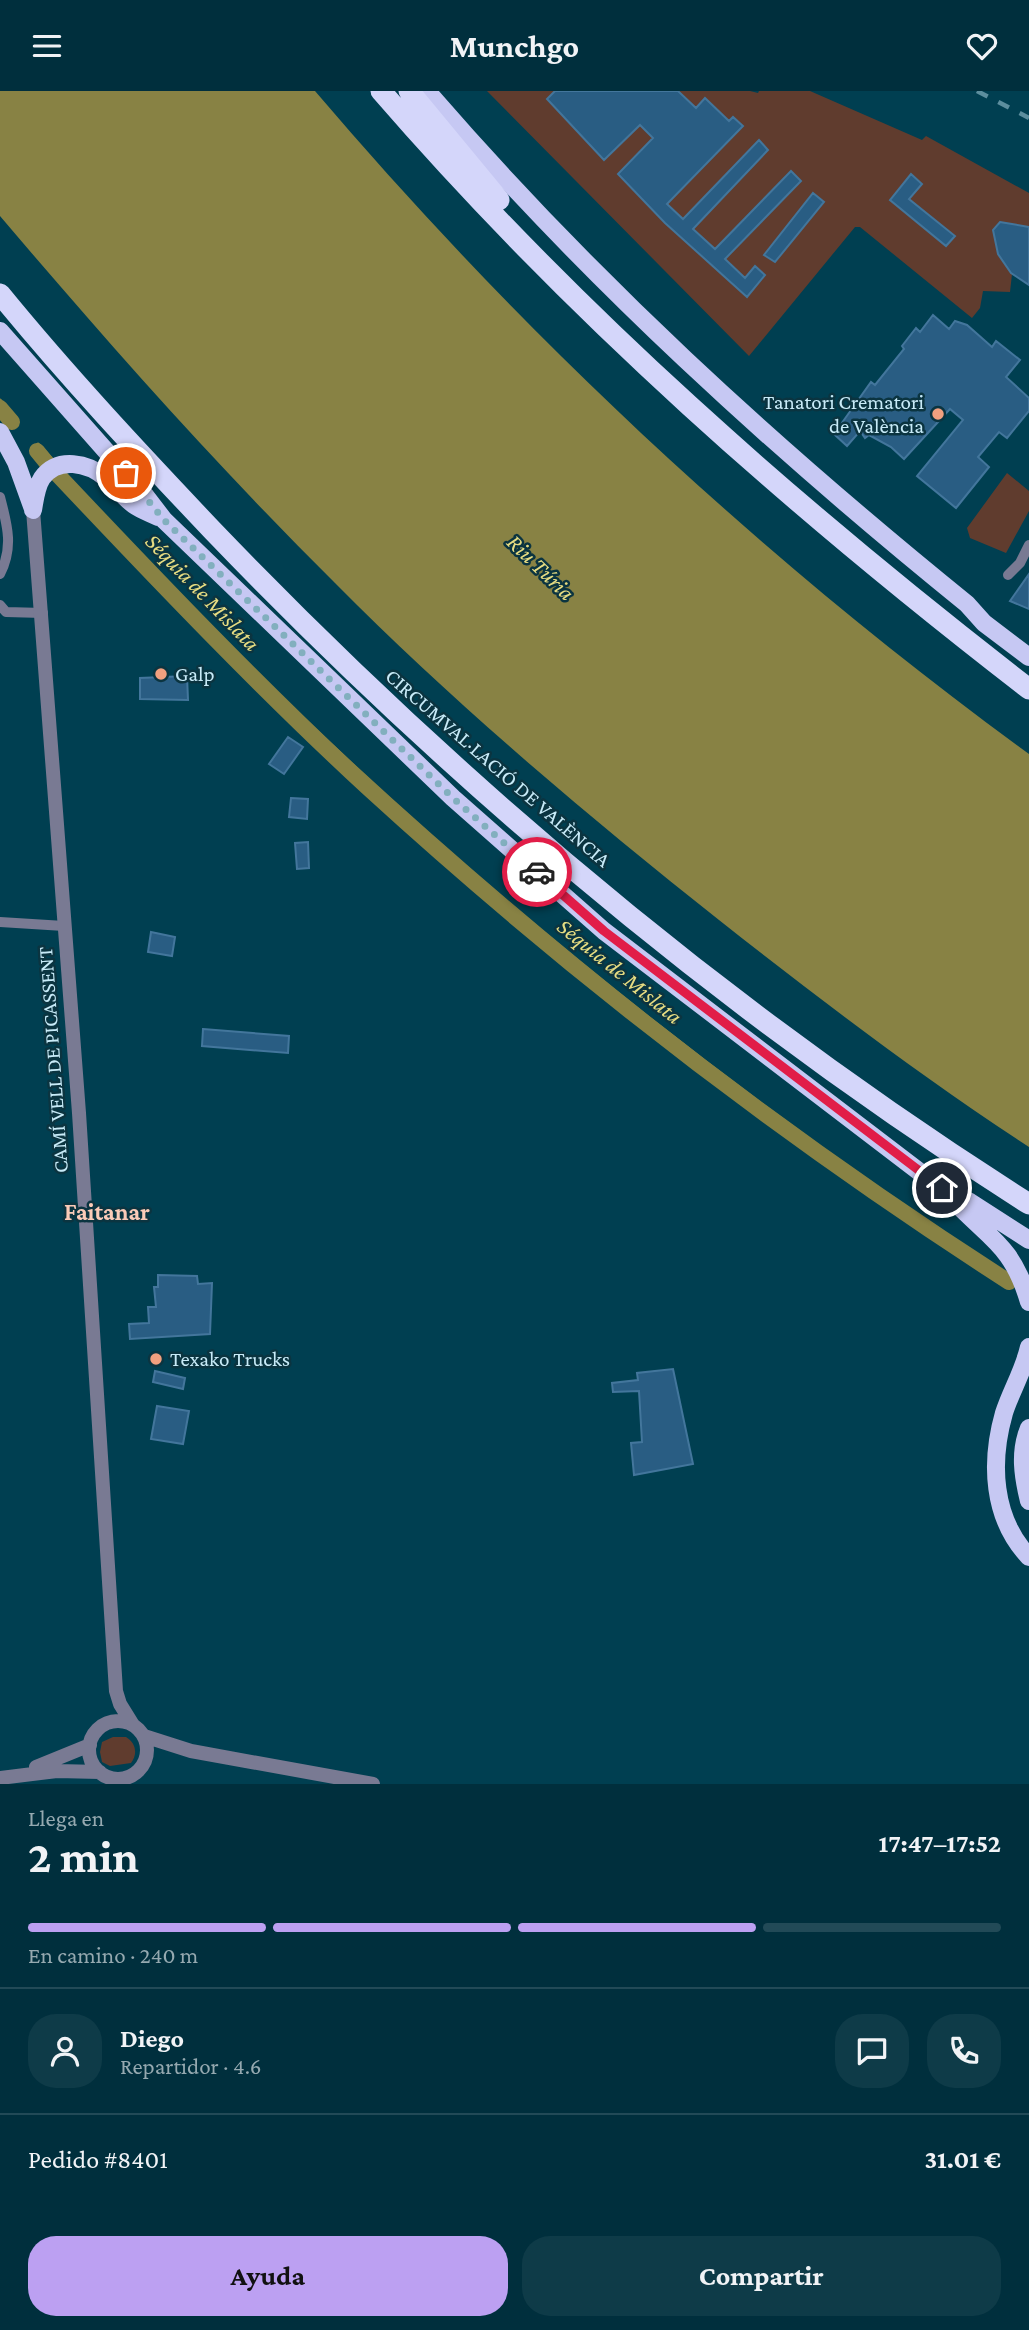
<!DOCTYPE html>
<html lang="es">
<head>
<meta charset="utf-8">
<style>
  :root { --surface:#002f3d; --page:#0e3b48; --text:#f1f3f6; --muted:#95a9b0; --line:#224a57; --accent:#bca0f2 }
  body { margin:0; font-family:"Crimson Pro",serif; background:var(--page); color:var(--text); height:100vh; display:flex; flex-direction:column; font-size:26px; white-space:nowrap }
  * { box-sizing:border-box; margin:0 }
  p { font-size:23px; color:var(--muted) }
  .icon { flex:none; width:38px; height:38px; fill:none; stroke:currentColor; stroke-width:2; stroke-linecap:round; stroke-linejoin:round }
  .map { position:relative; height:1693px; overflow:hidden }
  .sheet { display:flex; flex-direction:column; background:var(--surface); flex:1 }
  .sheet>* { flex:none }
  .pin { position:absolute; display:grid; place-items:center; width:60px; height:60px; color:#fff; margin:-30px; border:4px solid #fff; border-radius:50%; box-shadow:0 2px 7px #0007 }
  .courier { position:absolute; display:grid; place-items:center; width:70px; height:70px; margin:-35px; border:5px solid #e11d48; border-radius:50%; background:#fff; color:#222; box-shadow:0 2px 9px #0007 }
  .overview em { font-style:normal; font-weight:700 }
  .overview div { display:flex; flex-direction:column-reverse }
  .overview { display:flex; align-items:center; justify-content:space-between; height:119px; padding:0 28px }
  h1 { font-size:46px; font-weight:700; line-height:52px }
  .bar { display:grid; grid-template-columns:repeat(4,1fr); gap:10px 7px; align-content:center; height:84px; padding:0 28px }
  .bar i { height:9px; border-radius:5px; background:var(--line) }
  .bar .active { background:var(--accent) }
  .bar p { grid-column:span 4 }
  .line { display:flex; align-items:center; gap:18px; padding:0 28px; border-top:2px solid var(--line) }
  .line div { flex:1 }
  .round { display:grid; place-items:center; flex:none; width:74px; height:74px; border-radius:28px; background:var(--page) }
  .cta { display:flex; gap:14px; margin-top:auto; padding:14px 28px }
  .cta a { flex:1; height:80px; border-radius:28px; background:var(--accent); color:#111; font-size:28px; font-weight:700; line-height:80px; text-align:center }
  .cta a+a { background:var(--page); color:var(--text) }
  header { display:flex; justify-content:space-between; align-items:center; height:91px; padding:0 28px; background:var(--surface); font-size:32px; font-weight:700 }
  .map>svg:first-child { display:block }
  .green { fill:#603c2e }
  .water { fill:#888244 }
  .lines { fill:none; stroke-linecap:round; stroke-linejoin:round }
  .stream { stroke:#888244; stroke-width:4.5 }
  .canal { stroke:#888244; stroke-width:16 }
  .building { fill:#295d83; stroke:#43769c; stroke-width:2 }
  .minor { stroke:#797a93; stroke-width:10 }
  .tertiary { stroke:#797a93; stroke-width:14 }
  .trunk { stroke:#c6c8f3; stroke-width:18 }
  .motorway { stroke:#d4d6fa; stroke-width:21 }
  .rail { stroke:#5c8e9e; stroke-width:4.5; stroke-dasharray:12 12; stroke-linecap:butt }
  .done { stroke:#82afbe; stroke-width:7; stroke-dasharray:0 12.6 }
  .route { stroke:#e11d48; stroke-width:9 }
  .poi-dot { fill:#f2a07f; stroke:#0b3440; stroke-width:2.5 }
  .labels { text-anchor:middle; stroke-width:5; stroke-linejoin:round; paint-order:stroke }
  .poi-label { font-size:21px; fill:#c8ebf8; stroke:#0b3440; text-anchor:start }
  .street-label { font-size:21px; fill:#c8ebf8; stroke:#0b3440 }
  .water-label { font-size:23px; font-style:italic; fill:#e6dc82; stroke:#0b3440 }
  .quarter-label { font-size:24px; font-weight:bold; fill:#facbb8; stroke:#0b3440 }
</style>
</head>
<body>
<header><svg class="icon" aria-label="menu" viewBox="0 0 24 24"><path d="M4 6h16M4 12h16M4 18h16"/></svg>Munchgo<svg class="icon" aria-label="heart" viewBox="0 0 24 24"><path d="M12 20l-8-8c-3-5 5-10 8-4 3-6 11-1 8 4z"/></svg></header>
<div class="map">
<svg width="1029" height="1693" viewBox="0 0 1029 1693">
  <rect width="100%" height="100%" fill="#003f51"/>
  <path class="green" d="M487,0H750L758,2L759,0H810L922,49L926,45L1029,102V194L1012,183L1010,201L983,200L980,217L972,227L860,136H855L749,265Z
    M1007,382L1029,400V420L1006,462L970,447L967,437Z
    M113,1646H126C136,1652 138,1663 131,1672L110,1675L102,1671L100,1661L102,1651Z"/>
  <path class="water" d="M0,0H315C524,246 768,473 1029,663V1056C922,986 819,908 719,829C585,723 455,613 335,492C217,375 107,251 0,125Z"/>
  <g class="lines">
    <path class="stream" d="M0,310L15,328
      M38,354L51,368
      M64,383C131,454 197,527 267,594C495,813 741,1012 1006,1184"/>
    <path class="canal" d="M0,317L12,331
      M37,360L46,371
      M58,384C159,491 260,597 368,697C567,879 782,1045 1009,1191"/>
  </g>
  <path class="building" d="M555,0H678L696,17L705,7L729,30L733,26L743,35L667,113L683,128L759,49L768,59L693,138L715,158L791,80L801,90L725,168L745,187L755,175L765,184L747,206L665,132L618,83L653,47L640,34L604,69L547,8Z
    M911,83L922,93L909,108L955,145L946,155L890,109Z
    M813,102L824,111L775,171L764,164Z
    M1000,131L1029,136V194L1011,182L998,163L993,139Z
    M933,224L949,238L955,230L967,234L992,256L996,250L1020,269L1006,286L1029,307V320L1007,347L999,341L978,366L989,376L956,417L917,385L963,329L950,318L904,368L891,356L869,344L865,347L860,340L847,355L834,343L871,291L875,294L904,258L902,255L916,237L920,241Z
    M1029,483V518L1010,510Z
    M187,585L188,609L140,608V587Z
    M288,646L303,656L284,683L269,673Z
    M291,707L308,708L307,728L289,726Z
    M308,751L309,777L297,778L295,752Z
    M151,841L175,846L172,865L148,861Z
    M203,938L289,945L288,962L202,955Z
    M158,1184L197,1185L198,1193L212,1192L210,1243L130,1248L129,1233L149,1232L148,1216H156L154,1196H158Z
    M673,1278L693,1373L634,1384L631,1352L642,1351L639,1300L613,1301L612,1292L638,1289L637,1282Z
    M155,1280L185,1287L183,1298L153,1291Z
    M157,1315L189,1320L183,1353L151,1348Z"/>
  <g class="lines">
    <path class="minor" d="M0,406C7,433 14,456 0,483
      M1008,484L1020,472L1029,454
      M0,514L6,521L43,522
      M0,831L64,835"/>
    <path class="tertiary" d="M33,419L79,1022L116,1600L120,1613L133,1634
      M89 1659a29 29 0 1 1 58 0a29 29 0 1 1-58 0Z
      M144,1645L191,1660L373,1693
      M36,1676L90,1654
      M0,1687L57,1680L100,1681"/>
    <path class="trunk" d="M427,0C591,190 772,355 967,513L984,532L1029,566
      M0,240L144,403L164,429L453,707L604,840L942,1098L970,1111L1029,1149
      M0,341L16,371L33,418
      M33,419C35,408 36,396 42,387C58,365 88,372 106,387C116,395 123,406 134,414C141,419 150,422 158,426
      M952,1108C989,1148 1012,1153 1029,1211
      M1029,1256C1024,1279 1011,1300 1004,1322C990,1371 992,1427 1029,1466
      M1029,1337C1019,1361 1023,1386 1029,1410"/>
    <path class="motorway" d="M381,0C574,223 796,418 1029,598
      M409,0L499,109
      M0,203C67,285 140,363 213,440C457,694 731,924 1029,1113"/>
    <path class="rail" d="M977,0L1029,27"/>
  </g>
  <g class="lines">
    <path class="done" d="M126,382L164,429L453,707L537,781"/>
    <path class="route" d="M537,781L604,840L942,1097"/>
  </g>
  <g class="poi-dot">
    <circle cx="938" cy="323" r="7"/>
    <circle cx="161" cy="583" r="7"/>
    <circle cx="156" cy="1268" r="7"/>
  </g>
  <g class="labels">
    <g class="poi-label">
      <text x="924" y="318" text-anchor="end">Tanatori Crematori<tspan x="924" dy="24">de València</tspan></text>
      <text x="175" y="590">Galp</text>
      <text x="170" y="1275">Texako Trucks</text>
    </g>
    <g class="street-label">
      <text transform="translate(498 677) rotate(41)" y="7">CIRCUMVAL·LACIÓ DE VALÈNCIA</text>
      <text transform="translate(53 969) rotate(-94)" y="7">CAMÍ VELL DE PICASSENT</text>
    </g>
    <g class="water-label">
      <text transform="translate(541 476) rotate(44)" y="8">Riu Túria</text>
      <text transform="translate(203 501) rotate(46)" y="8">Séquia de Mislata</text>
      <text transform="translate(620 880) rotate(39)" y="8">Séquia de Mislata</text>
    </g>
    <g class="quarter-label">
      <text x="107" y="1129">Faitanar</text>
    </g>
  </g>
</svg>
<div class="pin" style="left:126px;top:382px;background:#ea580c"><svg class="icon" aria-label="bag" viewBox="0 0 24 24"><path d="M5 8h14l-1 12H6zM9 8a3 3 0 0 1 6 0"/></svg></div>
<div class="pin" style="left:942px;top:1097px;background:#1f2937"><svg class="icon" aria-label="home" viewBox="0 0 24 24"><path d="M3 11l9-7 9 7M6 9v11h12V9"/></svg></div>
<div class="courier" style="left:537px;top:781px"><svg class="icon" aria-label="car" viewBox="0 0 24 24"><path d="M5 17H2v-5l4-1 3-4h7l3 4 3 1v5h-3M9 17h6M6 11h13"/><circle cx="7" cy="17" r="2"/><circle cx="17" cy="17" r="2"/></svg></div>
</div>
<section class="sheet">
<div class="overview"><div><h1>2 min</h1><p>Llega en</p></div><em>17:47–17:52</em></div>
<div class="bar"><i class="active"></i><i class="active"></i><i class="active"></i><i></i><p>En camino · 240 m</p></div>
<div class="line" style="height:126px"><a class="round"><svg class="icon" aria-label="person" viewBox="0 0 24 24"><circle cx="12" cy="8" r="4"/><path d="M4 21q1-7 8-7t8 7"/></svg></a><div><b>Diego</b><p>Repartidor · 4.6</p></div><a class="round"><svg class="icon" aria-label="chat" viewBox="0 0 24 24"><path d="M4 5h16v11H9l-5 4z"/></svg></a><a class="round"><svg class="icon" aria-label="phone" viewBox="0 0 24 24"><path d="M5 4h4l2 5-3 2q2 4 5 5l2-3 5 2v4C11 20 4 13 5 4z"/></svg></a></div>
<div class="line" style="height:91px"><div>Pedido #8401</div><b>31.01 €</b></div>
<div class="cta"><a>Ayuda</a><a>Compartir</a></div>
</section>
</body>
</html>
